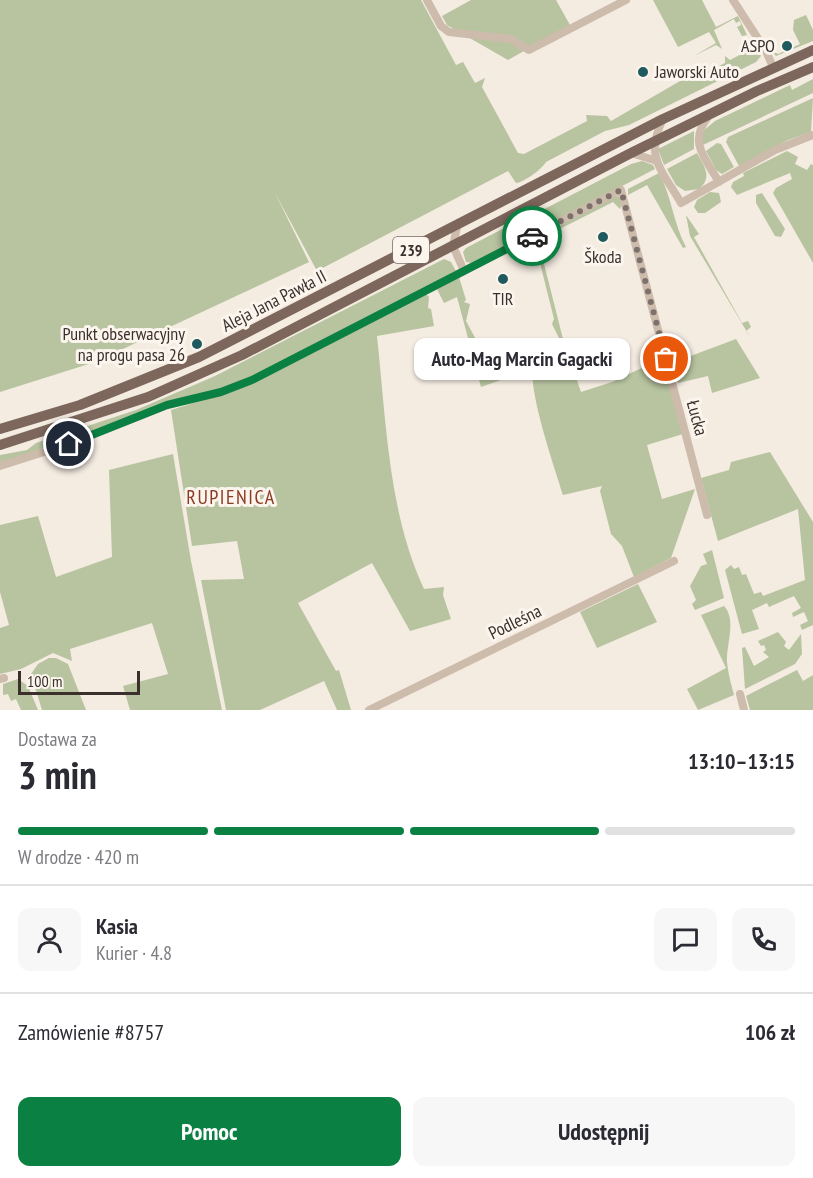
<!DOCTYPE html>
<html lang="pl">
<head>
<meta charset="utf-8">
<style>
  :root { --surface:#fff; --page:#f7f7f7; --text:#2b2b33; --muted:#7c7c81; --line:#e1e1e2; --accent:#0b8043 }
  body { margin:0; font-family:"PT Sans Narrow",sans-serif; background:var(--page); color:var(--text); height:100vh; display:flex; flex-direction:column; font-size:22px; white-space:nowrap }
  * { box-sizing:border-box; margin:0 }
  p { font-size:20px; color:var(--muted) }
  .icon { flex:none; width:33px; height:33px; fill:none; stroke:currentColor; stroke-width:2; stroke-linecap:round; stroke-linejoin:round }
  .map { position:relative; height:710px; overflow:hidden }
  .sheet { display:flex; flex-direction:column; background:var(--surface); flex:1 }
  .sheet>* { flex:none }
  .scale { position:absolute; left:18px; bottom:15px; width:122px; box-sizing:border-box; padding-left:6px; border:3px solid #3b302b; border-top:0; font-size:16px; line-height:21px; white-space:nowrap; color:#3b302b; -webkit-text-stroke:4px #fbf5ee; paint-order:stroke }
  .pin { position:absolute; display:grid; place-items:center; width:51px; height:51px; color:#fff; margin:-26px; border:3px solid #fff; border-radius:50%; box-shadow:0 2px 6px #0007 }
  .courier { position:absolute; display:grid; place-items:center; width:60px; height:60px; margin:-30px; border:4px solid #0b8043; border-radius:50%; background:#fff; color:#222; box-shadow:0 2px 8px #0007 }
  .bubble { position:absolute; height:42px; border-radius:12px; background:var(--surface); box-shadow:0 2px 4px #0004; font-size:20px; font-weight:800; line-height:42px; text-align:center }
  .summary em { font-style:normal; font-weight:800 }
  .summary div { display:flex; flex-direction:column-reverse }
  .summary { display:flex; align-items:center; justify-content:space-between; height:102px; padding:0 18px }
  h1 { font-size:39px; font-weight:800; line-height:45px }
  .bar { display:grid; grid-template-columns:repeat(4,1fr); gap:9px 6px; align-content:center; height:72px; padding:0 18px }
  .bar i { height:8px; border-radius:4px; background:var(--line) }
  .bar .selected { background:var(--accent) }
  .bar p { grid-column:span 4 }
  .line { display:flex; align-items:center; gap:15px; padding:0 18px; border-top:2px solid var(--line) }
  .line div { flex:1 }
  .round { display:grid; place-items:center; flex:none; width:63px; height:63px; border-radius:12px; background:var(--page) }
  .action { display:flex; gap:12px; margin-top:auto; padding:12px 18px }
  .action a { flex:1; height:69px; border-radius:12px; background:var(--accent); color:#fff; font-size:24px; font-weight:800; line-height:69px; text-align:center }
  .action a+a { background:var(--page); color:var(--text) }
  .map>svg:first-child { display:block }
  .green { fill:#b8c4a0 }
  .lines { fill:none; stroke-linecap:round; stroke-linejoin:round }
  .minor { stroke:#cdbbac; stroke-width:8 }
  .major { stroke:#7d675c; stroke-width:10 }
  .done { stroke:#7c716b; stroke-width:6; stroke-dasharray:0 10.8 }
  .route { stroke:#0b8043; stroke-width:8 }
  .poi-dot { fill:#1f5a5e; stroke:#fbf5ee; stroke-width:2 }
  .labels { text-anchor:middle; stroke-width:6; stroke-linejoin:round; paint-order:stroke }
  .shield { fill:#fbf5ee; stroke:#756b66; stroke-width:1.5 }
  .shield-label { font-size:16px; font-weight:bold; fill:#3b302b }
  .poi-label { font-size:18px; fill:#3b302b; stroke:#fbf5ee; text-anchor:end }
  .street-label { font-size:18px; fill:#3b302b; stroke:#fbf5ee }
  .neighbourhood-label { font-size:20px; letter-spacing:1.5px; fill:#8c3b22; stroke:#fbf5ee }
</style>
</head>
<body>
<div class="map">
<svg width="813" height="710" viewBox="0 0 813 710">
  <rect width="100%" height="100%" fill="#f4ebe1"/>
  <path class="green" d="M0,0H421L456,65L463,62L475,83L485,78L482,87L518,153L524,154L587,121L586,115L607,116L611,121L687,77L692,81L694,79L691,74L694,73L697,77L725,63V56L730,60L749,50V43L756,47L761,56L756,62L629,125L605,131L546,162C541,170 524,182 516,183L508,171L317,271L275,193L309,262L95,362L0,392Z
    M471,0H556L570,25L508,60L447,25L442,16Z
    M653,0H702L716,27L738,16L747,35L742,36L737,27L741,25L740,21L736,23L734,19L714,30L722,49L716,45L694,56L716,43L709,32L678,47Z
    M806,15L813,30V41L776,56L772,51L778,54L800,44L793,30L794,20Z
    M813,79V93L703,145V131L715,121L790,85L792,90Z
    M813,98L811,132L788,140L739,166L726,142L728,137Z
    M694,131V149L664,165L658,149Z
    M717,143L721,144L734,167L722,174L716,170L706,151Z
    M787,151L798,157L795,164L807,170L811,164L813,165V263L773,193L776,188L792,179L790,173L737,195L731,187L733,182L744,176L743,173Z
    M697,153C704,166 713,177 699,189L685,191L676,185L667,169Z
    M642,161L653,165L655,169L537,230L530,227L533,215L631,164Z
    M659,173C672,197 673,223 686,247L683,248L647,185L628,195V189Z
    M710,192L719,193L721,202L705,213H698L694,207L697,200Z
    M762,193L785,229L781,237L775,236L756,203V195Z
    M615,196L620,197L622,203L620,209L613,202L538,240L563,339L581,392L612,382L663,358L683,434L647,445L662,499L695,489L671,558L634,577L622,546L611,534L600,491L602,486L563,495C556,471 523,379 535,360C540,351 554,350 561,342L552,324L554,319L534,239Z
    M686,215L699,234L694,237L742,323L748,321L751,327L746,331L750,337L690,236Z
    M510,225L517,227L522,237L473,263L466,262L463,252L466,248Z
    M444,259L451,262L456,271L249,379L0,463V455L27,450L36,443L136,410L215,376Z
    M459,277L466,300L464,302L470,304L466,321L487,360L478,365L482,373L491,368L496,377L512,368L515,373L523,368L526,371L481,387L457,297L444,303L437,289Z
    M425,293L429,297L428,308L431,309L434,326L377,336C386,419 388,512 424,589L444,587L443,595L451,619L410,631L372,563L298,603L336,671L339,670L351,710H337L324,681L260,710H226L201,580L244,579L237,541L192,546L171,410L222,394Z
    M736,339L760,378L712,393L708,376L678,383L672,363Z
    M770,452L813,522V625L802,630L800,625L808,621L804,612L793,617L792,613L801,608L794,596L769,607L767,603L752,610L759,629L742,634L725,570L731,565L734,569L739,567L742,575L746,574L754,594L761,592L763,596L805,580L798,509L718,541L701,478L729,470L731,462Z
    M173,454L191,561L222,710H130L123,686L168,674L152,623L70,649L72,661L53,653L21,669L0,674V628L9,625L0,592V525L38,516L56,577L112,557L109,470Z
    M712,550L724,598L695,610L692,604L696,600L690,586L701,566L707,564L703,554Z
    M638,584L657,622L597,648L580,612Z
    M724,606C737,620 726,644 727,662C728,673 731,684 734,695L698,710L687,689L726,668L701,615Z
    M778,632L786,642L784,646L789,650L801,634L802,654L795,664L745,689L742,648L745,647L754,666L769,657L763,652L766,650L764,645L761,646L758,641Z
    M49,658H56L68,664L86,710H42L31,674L38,664Z
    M797,670L803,681L813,675V710H750L746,696Z
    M18,679L28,686L38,710H21L16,699L11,701L8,694L3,695V684Z"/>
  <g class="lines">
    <path class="minor" d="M427,0L441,26L449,32L511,39L529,50L626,0
      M733,0L766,51L773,67
      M708,117C688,142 705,158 719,182
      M663,119C644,157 662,170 681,203L775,150L813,135
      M631,153L657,161
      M457,227L453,246L464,271
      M527,238V207
      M0,466L69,444L167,405L221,392L252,380L621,190L707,515
      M0,679L4,678
      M740,694L744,710
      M369,710L674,561"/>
    <path class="major" d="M0,429L80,405L199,357L663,119L813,50
      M0,445L148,397L242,355L631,153L757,91L813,67"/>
  </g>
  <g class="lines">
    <path class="done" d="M532,236L621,190L666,359"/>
    <path class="route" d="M69,444L167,405L221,392L252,380L532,236"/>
  </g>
  <g class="poi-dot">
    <circle cx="787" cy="46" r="6"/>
    <circle cx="643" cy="72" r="6"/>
    <circle cx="603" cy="237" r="6"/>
    <circle cx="503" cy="279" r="6"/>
    <circle cx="197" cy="344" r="6"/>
  </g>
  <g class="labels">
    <rect class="shield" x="393" y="237" width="36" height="26" rx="4.5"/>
    <g class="shield-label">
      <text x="411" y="256">239</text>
    </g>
    <g class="poi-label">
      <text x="775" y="52">ASPO</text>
      <text x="655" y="78" text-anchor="start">Jaworski Auto</text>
      <text x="603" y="263" text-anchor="middle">Škoda</text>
      <text x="503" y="305" text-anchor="middle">TIR</text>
      <text x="185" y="340">Punkt obserwacyjny<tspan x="185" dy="21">na progu pasa 26</tspan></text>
    </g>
    <g class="street-label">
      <text transform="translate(274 301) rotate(-27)" y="6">Aleja Jana Pawła II</text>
      <text transform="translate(697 418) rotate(75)" y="6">Łucka</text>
      <text transform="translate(515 622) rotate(-26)" y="6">Podleśna</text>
    </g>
    <g class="neighbourhood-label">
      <text x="231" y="504">RUPIENICA</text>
    </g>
  </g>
</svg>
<div class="scale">100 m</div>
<div class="pin" style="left:666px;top:359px;background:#ea580c"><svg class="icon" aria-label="bag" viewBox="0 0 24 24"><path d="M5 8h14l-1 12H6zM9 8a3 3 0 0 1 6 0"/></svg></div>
<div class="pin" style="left:69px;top:444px;background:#1f2937"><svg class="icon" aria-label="home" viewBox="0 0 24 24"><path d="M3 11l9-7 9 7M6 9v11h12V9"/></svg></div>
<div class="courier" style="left:532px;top:236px"><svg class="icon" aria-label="car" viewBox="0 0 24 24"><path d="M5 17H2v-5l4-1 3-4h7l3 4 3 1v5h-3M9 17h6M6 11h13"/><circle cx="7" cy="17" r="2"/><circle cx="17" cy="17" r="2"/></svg></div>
<div class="bubble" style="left:414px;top:338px;width:216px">Auto-Mag Marcin Gagacki</div>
</div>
<section class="sheet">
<div class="summary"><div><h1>3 min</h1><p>Dostawa za</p></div><em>13:10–13:15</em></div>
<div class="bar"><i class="selected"></i><i class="selected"></i><i class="selected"></i><i></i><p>W drodze · 420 m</p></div>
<div class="line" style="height:108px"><a class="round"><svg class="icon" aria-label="person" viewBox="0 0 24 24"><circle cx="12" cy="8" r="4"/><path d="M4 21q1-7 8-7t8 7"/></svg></a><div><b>Kasia</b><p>Kurier · 4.8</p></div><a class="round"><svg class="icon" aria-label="chat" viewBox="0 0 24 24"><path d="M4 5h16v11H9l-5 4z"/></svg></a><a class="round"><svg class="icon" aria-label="phone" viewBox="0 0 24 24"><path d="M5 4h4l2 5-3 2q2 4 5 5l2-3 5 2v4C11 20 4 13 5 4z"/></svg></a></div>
<div class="line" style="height:78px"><div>Zamówienie #8757</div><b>106 zł</b></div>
<div class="action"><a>Pomoc</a><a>Udostępnij</a></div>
</section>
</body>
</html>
